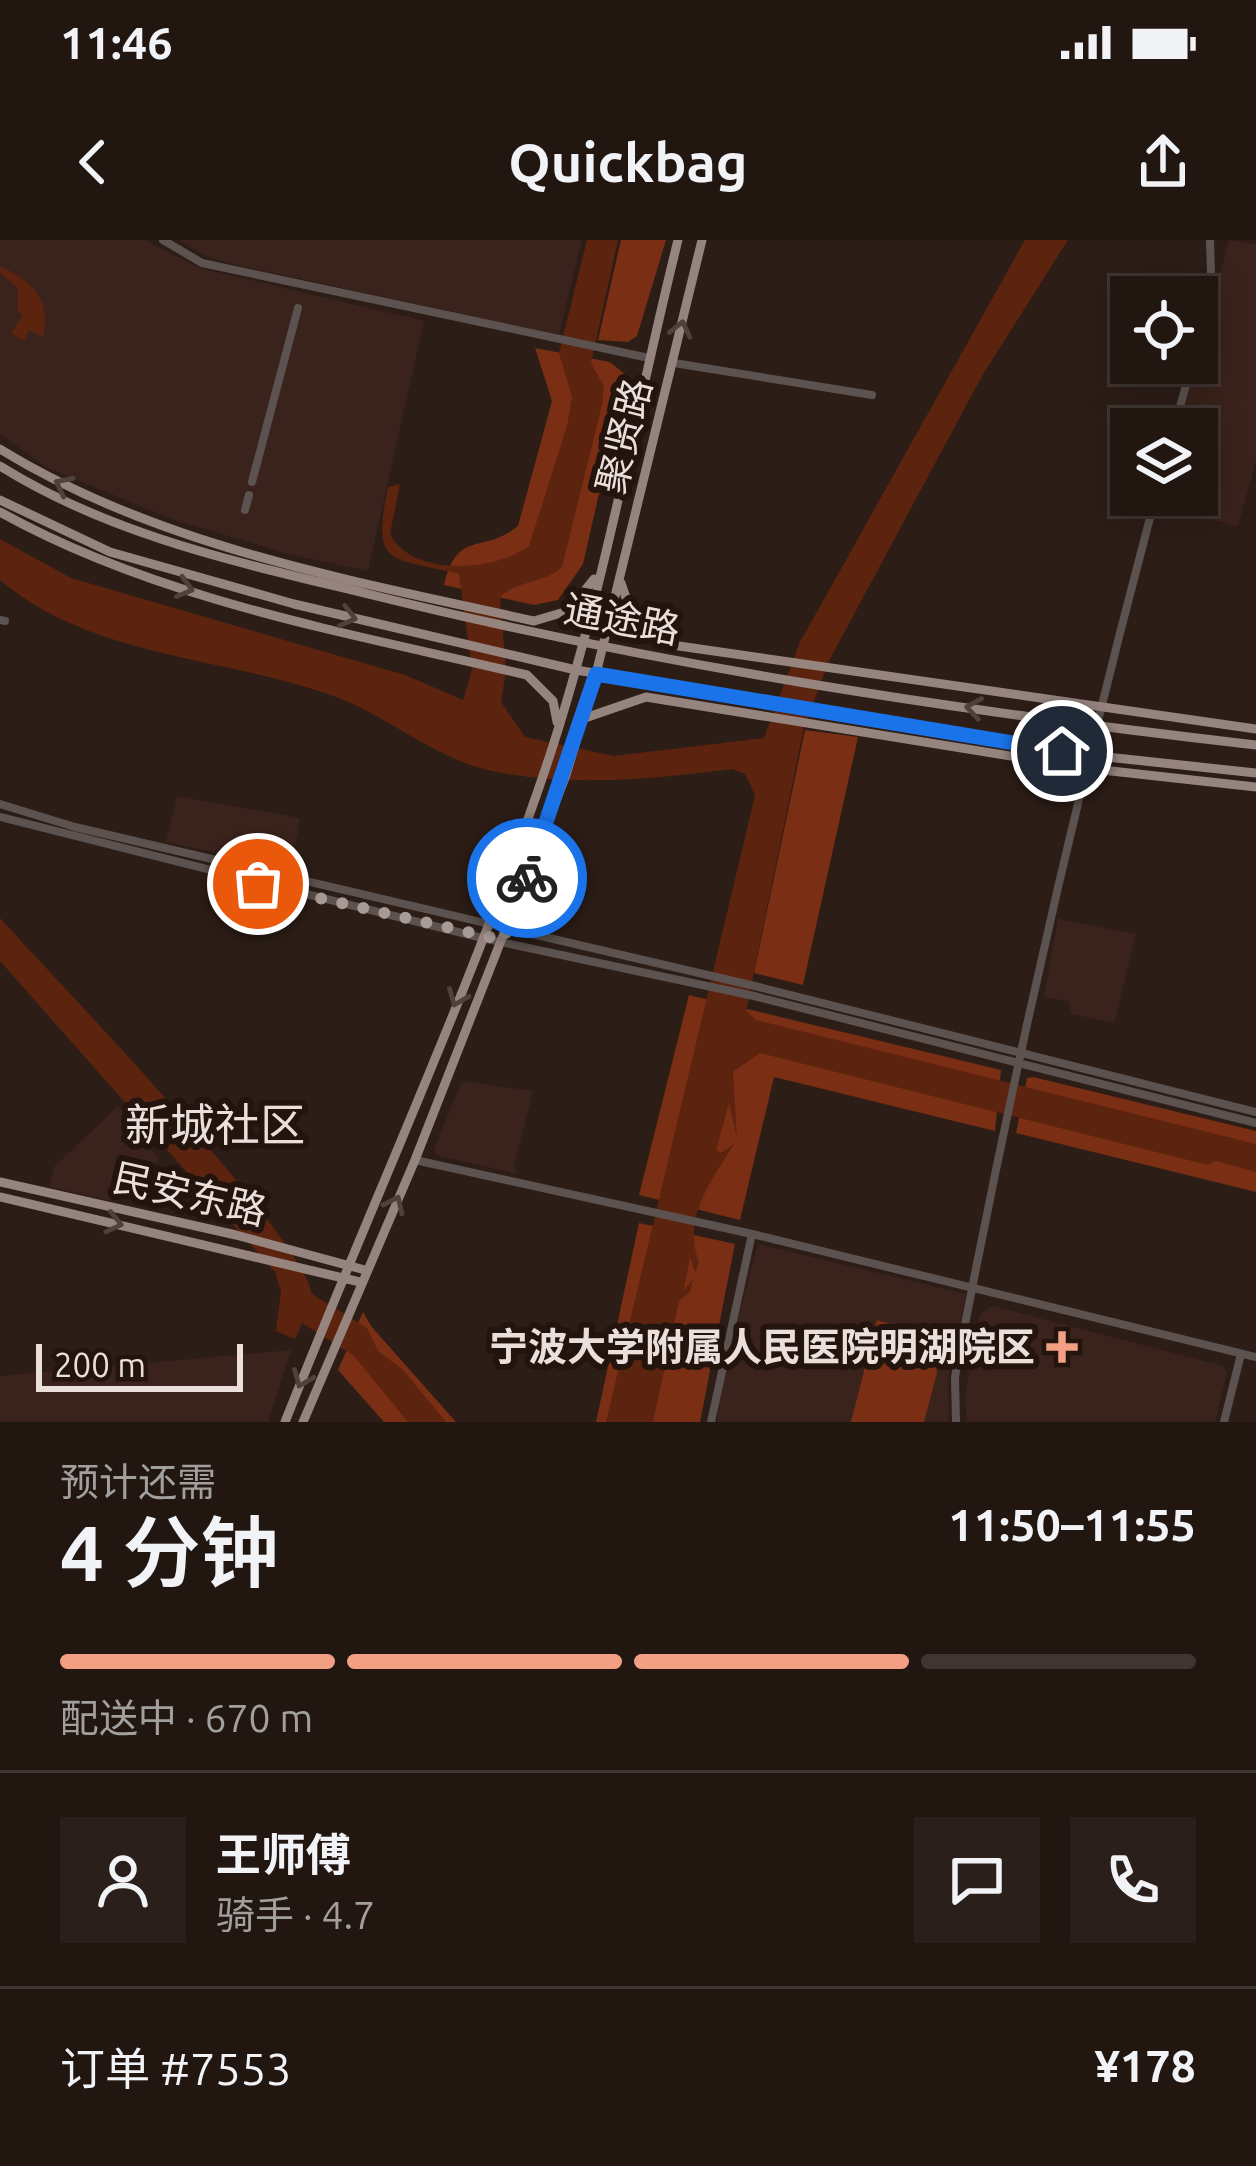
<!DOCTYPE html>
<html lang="zh">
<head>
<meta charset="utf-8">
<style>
  :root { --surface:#221611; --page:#2a1f1a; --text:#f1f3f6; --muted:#a29f9f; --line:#3f3531; --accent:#f39f84 }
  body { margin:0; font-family:Ubuntu,"Noto Sans SC",sans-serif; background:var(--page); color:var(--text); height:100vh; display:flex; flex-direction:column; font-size:45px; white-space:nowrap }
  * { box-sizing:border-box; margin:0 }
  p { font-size:39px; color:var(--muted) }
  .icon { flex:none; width:66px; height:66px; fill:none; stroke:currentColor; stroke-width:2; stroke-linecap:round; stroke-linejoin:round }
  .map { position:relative; height:1182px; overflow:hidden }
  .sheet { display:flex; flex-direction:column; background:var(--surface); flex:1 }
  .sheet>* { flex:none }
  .buttons { position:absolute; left:1110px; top:36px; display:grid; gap:24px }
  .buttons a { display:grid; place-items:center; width:108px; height:108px; border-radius:0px; background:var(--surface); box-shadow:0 6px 30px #0003,0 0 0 3px var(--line); font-size:60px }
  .scale { position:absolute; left:36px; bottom:30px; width:207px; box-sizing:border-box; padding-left:12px; border:6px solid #ebdfdb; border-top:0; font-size:33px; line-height:42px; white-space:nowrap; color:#ebdfdb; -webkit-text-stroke:9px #23140e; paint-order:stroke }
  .pin { position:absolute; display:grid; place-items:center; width:102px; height:102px; color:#fff; margin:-51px; border:6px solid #fff; border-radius:50%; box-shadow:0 3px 12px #0007 }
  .courier { position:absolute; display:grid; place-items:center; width:120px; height:120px; margin:-60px; border:9px solid #1a73e8; border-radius:50%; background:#fff; color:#222; box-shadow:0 3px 15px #0007 }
  .head em { font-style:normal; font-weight:600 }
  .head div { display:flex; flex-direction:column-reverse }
  .head { display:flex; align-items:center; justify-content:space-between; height:204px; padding:0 60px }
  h1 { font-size:78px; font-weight:600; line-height:90px }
  .bar { display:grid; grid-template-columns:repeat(4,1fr); gap:18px 12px; align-content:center; height:144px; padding:0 60px }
  .bar i { height:15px; border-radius:9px; background:var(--line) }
  .bar .current { background:var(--accent) }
  .bar p { grid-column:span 4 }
  .line { display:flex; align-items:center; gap:30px; padding:0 60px; border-top:3px solid var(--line) }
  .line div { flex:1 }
  .round { display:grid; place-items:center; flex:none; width:126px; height:126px; border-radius:0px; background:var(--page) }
  .status { display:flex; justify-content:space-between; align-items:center; height:84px; padding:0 60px; background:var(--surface); direction:ltr }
  .status svg { height:33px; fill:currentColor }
  header { display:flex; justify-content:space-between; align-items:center; height:156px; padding:0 60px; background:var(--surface); font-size:54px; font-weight:600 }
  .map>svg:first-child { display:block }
  .built { fill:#3a231c }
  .green { fill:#7a2e13; fill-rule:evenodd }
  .water { fill:#5c230e }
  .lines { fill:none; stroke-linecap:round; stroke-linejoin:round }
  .minor { stroke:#5c5350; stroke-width:8 }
  .major { stroke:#96847e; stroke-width:9 }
  .oneway { stroke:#51413b }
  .done { stroke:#a89b96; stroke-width:12; stroke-dasharray:0 21.6 }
  .route { stroke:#1a73e8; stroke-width:15 }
  .poi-dot { fill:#f39f84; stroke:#23140e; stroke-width:4.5 }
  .labels { text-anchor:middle; stroke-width:12; stroke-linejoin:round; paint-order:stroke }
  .street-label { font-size:39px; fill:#ebdfdb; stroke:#23140e }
  .poi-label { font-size:39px; font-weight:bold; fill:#ebdfdb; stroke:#23140e; text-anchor:end }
  .quarter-label { font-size:45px; fill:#ebdfdb; stroke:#23140e }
</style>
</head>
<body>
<div class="status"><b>11:46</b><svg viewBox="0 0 49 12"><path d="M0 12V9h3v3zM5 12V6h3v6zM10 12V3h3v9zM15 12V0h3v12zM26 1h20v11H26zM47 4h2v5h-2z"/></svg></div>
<header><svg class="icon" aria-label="back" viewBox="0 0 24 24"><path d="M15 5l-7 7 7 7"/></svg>Quickbag<svg class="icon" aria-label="share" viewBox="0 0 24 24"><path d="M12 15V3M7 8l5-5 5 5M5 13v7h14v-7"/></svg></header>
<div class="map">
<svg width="1256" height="1182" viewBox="0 0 1256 1182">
  <rect width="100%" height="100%" fill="#2d1d17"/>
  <path class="built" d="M0,0H145L200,28L424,81L368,331L292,315L174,280L46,227L0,194Z
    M179,0H582L559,95L241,26L205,16Z
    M1229,0L1256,4V221L1238,286L1158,266L1161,255H1197V189H1179Z
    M177,556L300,578L291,628L166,602Z
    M1058,679L1136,694L1114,783L1072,774L1068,761L1044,757Z
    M462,841L533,851L514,926L517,934L436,915L434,909Z
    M118,866L159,919L155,923L111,961L50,947L54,927Z
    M758,1004L966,1054L948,1138L949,1182H717L722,1140Z
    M993,1066L1223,1126L1227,1132L1215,1182H967L965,1158L975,1088L981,1073Z
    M291,1110L268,1182H0V1136Z"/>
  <path class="green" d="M621,0H666L637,96L628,102L598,100Z
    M535,108L610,122L626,135L583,324L558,360L534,365L444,345C458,288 483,315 518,286L552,161Z
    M805,490L858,497L803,745L754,733Z
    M689,755L1001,830L995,891L774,837L740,980L639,955Z
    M1033,837L1256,891V952L1016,893L1027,838Z
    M639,983L735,1004L700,1182H596Z
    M363,1072L371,1086L456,1182H384L338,1130Z
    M877,1080L887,1083L885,1093L911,1088L932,1105L937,1133L924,1182H851ZM908,1096L925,1106L928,1127L880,1115L886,1103Z"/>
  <path class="water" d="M587,0H618L591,123L604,146L602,165L562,327C543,344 518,340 500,357L506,431L501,462L525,497L614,516L764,498L800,402L1025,0H1068L982,136L830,419L804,487L746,771L756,780L1256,904V932L1216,921L1208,925L760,813L733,832L737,898L729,863L716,910L721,913L734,904C711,941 682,978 699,1022L695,1032L690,1017L684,1050L693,1039L690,1052L679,1061L653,1182H606L755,555L745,534L732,529C652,539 577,547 497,532C440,522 394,480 341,459C230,416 94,420 0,340V299L71,338L405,435L463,460L472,430L459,334C391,317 371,329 388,247L400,244L390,294C413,338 496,331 529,306L567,186L572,157L559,113Z
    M0,26C35,43 51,59 43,97L29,90L24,101L11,93L23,75L18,72V48L0,33Z
    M0,678C56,740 300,992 312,1054L367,1088L378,1111L403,1130L446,1182H408L354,1116L302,1083L295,1099L276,1091L281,1051L275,1032L0,721Z"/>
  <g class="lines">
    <path class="minor" d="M163,0L202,23L649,118
      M1197,103L1211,32L1210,0
      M674,123L872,155
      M1174,189L1192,123
      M252,242L298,68
      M245,270L249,255
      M0,380L5,381
      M0,564L75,587L759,747L1256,872
      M0,577L482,698L754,756L1256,883
      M415,920L752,994L1256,1117
      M711,1182L752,994
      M956,1182L955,1137C1011,840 1078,547 1156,255
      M1224,1182L1241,1114"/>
    <path class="major" d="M0,209C159,307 354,341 534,381L568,371L594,339
      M0,226C112,296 241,323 368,354C659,426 958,471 1256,505
      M0,260L110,312L294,364L576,430L1088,515L1256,533
      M0,272C160,361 350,393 527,435L553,461L557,482
      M621,343L635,384L658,403L1256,489
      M585,478L646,457L1084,528L1256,547
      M0,942L236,995L365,1030
      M0,957L360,1042
      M285,1182C371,965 470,751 545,530C603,358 634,176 678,0
      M303,1182L415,920L566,535L596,434L702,0"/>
  </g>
  <defs><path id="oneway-chevron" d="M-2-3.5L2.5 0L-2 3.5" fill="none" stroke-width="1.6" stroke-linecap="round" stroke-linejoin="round" transform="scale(3)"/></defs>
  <g class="oneway">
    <use href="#oneway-chevron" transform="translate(681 89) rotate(-77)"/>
    <use href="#oneway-chevron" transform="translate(63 245) rotate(-153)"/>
    <use href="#oneway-chevron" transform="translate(185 348) rotate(15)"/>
    <use href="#oneway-chevron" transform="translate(348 377) rotate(14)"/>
    <use href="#oneway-chevron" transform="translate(974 468) rotate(-171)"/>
    <use href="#oneway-chevron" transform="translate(457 758) rotate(112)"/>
    <use href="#oneway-chevron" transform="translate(395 964) rotate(-65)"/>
    <use href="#oneway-chevron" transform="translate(114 983) rotate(13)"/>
    <use href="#oneway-chevron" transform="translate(302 1139) rotate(112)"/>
  </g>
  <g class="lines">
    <path class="done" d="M258,644L503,700L527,638"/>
    <path class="route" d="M527,638L596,434L1062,511"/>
  </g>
  <path class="poi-dot" d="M1056 1089h12v12h12v12h-12v12h-12v-12h-12v-12h12z"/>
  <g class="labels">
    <g class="street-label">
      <text transform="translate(624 196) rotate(-76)" y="14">聚贤路</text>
      <text transform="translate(622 379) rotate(11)" y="14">通途路</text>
      <text transform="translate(190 954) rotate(13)" y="14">民安东路</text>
    </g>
    <g class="poi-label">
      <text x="1035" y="1121">宁波大学附属人民医院明湖院区</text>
    </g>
    <g class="quarter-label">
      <text x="215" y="901">新城社区</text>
    </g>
  </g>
</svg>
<div class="buttons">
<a><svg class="icon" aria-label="locate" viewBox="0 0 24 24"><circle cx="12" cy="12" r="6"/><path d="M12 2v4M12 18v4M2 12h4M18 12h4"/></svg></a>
<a><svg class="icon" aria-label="layers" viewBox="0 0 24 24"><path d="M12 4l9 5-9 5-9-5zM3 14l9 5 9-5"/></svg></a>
</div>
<div class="scale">200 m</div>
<div class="pin" style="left:258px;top:644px;background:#ea580c"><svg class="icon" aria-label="bag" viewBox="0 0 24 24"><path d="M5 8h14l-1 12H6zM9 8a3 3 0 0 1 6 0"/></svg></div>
<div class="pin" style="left:1062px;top:511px;background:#1f2937"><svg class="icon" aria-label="home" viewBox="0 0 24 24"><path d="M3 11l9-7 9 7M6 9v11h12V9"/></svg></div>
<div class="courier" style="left:527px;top:638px"><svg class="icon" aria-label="bike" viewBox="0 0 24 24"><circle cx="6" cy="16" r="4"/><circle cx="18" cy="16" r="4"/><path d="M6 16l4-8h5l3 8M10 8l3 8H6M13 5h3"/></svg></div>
</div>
<section class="sheet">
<div class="head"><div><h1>4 分钟</h1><p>预计还需</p></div><em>11:50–11:55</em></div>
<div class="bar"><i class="current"></i><i class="current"></i><i class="current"></i><i></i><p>配送中 · 670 m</p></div>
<div class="line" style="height:216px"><a class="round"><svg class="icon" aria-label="person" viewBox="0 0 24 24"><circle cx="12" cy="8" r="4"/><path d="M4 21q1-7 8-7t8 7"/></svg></a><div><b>王师傅</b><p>骑手 · 4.7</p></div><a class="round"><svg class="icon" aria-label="chat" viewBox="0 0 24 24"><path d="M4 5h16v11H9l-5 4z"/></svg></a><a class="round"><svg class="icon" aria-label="phone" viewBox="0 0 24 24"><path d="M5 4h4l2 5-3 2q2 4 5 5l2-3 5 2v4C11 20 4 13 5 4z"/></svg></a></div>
<div class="line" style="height:156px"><div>订单 #7553</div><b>¥178</b></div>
</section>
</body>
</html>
